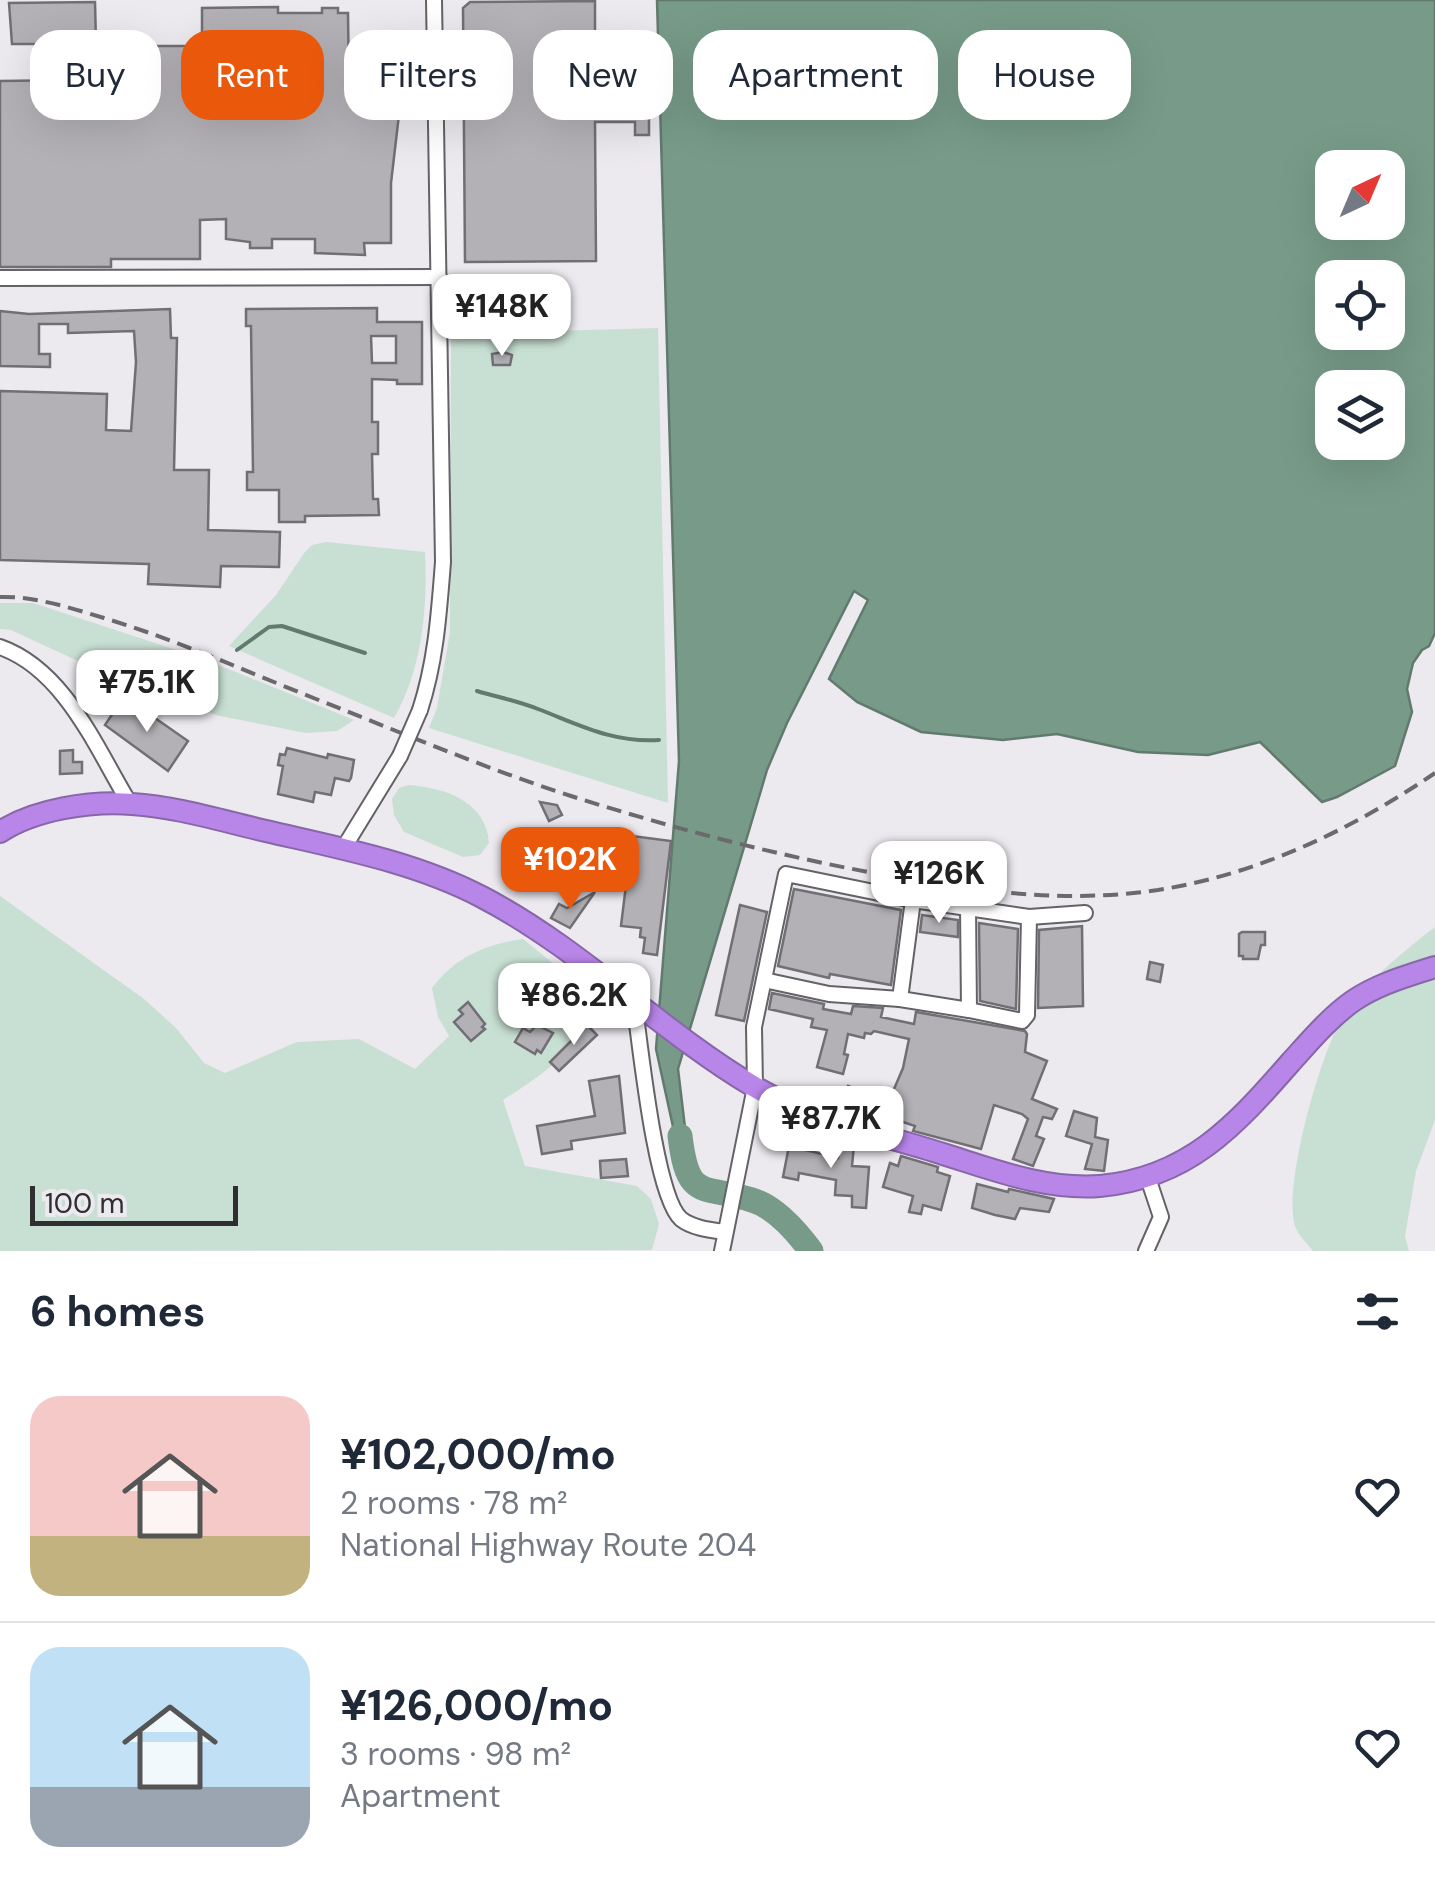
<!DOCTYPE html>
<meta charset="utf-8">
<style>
:root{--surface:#fff;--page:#f6f6f7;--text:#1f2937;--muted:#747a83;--line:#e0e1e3;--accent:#ea580c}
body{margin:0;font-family:"DM Sans",sans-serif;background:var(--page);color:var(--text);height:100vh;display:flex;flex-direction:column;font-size:38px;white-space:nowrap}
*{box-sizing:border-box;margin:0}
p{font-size:32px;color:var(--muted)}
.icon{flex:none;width:55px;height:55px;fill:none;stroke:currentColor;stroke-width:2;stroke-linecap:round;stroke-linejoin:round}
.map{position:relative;height:1251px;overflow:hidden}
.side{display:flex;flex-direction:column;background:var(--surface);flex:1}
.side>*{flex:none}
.guide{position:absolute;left:30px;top:30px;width:1375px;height:90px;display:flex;gap:20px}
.needle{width:65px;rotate:44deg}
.tools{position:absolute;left:1315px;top:150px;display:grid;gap:20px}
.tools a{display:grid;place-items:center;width:90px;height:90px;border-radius:20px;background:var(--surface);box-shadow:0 10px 40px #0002;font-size:50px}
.scale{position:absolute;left:30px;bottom:25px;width:208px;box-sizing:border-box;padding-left:10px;border:5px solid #2f2e30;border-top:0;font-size:28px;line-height:35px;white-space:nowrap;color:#2f2e30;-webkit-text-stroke:8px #ece9ef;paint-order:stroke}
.price{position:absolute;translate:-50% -85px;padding:0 22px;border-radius:20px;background:#fff;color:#222;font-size:32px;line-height:65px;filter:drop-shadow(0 2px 5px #0008)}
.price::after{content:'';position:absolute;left:50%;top:60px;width:30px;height:22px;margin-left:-15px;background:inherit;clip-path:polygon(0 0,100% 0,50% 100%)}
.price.on{background:var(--accent);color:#fff}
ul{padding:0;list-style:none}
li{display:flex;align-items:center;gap:30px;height:250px;padding:0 30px}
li+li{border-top:2px solid var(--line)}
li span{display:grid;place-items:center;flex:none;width:280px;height:200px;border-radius:30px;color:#555}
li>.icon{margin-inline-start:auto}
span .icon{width:120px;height:120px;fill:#fffc;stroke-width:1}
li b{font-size:42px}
h2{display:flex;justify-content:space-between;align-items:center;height:120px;padding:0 30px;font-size:42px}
.tag{padding:0 35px;border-radius:30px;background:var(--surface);box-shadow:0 10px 40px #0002;font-size:35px;line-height:90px}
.tag.on{background:var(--accent);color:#fff}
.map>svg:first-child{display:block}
.green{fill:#c8dfd3}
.water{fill:#789b89;stroke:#627a6e;stroke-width:2.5;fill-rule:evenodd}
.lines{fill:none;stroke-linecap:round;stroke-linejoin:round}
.stream{stroke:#627a6e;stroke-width:4}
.river{stroke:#789b89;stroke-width:25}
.building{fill:#b3b1b6;stroke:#716f73;stroke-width:2.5;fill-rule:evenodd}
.minor-casing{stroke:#646267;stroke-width:18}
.highway-casing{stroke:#8867a8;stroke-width:24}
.minor{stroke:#fff;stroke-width:14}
.highway{stroke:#b885e9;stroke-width:20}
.rail{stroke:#6b696c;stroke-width:4;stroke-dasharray:15 8;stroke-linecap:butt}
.minor-bridge-casing{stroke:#646267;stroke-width:18;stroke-linecap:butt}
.minor-bridge{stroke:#fff;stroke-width:14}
</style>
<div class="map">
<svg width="1435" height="1251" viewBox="0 0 1435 1251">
<rect width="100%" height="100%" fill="#ece9ef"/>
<g class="green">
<path d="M658 328 668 803 429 728 437 708 450 632 451 334Z"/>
<path d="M326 542 425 552C428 607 422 670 394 718L229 646 276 595 305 552 312 545Z"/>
<path d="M0 603H33L204 659 354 720 337 731 306 733 220 716 147 693 11 630 0 629Z"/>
<path d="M409 785C445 788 486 801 489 843L480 855 463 857 404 832 394 815 392 799 399 788Z"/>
<path d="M0 896 144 999 176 1028 204 1063 225 1073 297 1042 359 1039 415 1069 449 1036 438 1017 432 988C456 957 484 945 523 939L581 986C582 996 585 1008 585 1018 583 1050 528 1084 503 1100L525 1166 637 1186 651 1199 659 1224 652 1250 0 1251Z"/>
<path d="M1435 927V1120L1416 1171 1405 1236 1409 1251H1313C1308 1244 1298 1235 1295 1226 1282 1187 1324 1036 1350 1005 1374 976 1405 950 1435 927Z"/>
</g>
<path class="water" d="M657 0H1435V633L1429 646 1422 650 1413 663 1407 689 1412 712 1395 766 1337 797 1322 802 1260 742 1208 755 1138 752 1057 734 1003 740 921 732 857 702 829 679 868 600 854 591 787 723 767 770 678 1069 689 1161 686 1169 677 1145 656 1049 679 761ZM1332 168H1388V222H1332ZM1332 278H1388V332H1332ZM1332 388H1388V442H1332Z"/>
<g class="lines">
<g class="stream">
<path d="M237 650 269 627 282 626 365 653"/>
<path d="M477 691C497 697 518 701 538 709 580 725 613 743 659 740"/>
</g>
<path class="river" d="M680 1136C688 1203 703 1184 752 1200 776 1207 797 1232 811 1251"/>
</g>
<g class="building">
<path d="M595 1V64H649V135H635V122H595L596 261 465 262 463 8 470 2ZM595 82H634V107L595 106Z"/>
<path d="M95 2 96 44H12L9 3Z"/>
<path d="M278 7V13H322V8H338V13H348L349 87 402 89 391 183V243H364L365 255 315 253V239H272V248H250V242L226 239V219L200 220V259H111V267H0V81L72 80V88L125 87 127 46H202V8Z"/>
<path d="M377 308V322H422V384H397V380L372 379V422H378V454H372L373 499H378L379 515 305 516V522H279V490H247V472H253L251 326H246V309ZM371 336H396V363H372Z"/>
<path d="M170 309 171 338H177L174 470H209L208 530 280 532 279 567 221 566 220 587 148 584 149 564 0 560V391L107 394 106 430 131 431 136 362 134 331 68 333V324H39V354H50V367L0 366V311L29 314Z"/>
<path d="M503 352 512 355 510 365H493L492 354Z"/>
<path d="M121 701 136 711 143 713 145 711 188 741 168 771 105 725Z"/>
<path d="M287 748 327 758 328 754 354 760 351 778 349 781 335 778 331 795 315 792 313 802 278 794 283 766 278 765 280 754 285 755Z"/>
<path d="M73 750V762H82V773L60 774V751Z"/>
<path d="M540 802 557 805 562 815 549 821Z"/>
<path d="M632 836 671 841 657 955 643 953 645 938 640 937 641 928 621 926Z"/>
<path d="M794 889 901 910 891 985 830 974 829 978 778 966Z"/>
<path d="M595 892 570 928 551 918 559 904 567 908Z"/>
<path d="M740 905 767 912 744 1021 716 1015Z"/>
<path d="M922 915 958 920V937L920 932Z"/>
<path d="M979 923 1018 929 1016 1009 980 1001Z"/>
<path d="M1082 926 1083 1006 1038 1008 1039 930Z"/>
<path d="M1242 932H1265V945H1261L1258 959H1243V956H1239V934Z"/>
<path d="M1150 962 1163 965 1160 982 1147 979Z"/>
<path d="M772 993 824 1004 823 1009 851 1014 853 1006 883 1008 881 1017 914 1024 916 1012 1025 1031 1027 1034 1025 1052 1047 1061 1032 1099 1057 1109 1052 1119 1043 1117 1036 1136 1044 1139 1033 1166 1013 1159 1028 1119 1022 1114 994 1105 981 1149 913 1131 915 1126 891 1118 898 1097 893 1095 894 1089 903 1068 909 1039 874 1031 871 1034 865 1033 864 1038 848 1034 844 1054 848 1055 843 1074 817 1067 827 1030 811 1027 813 1019 769 1009Z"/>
<path d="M468 1002 485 1024 482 1027 485 1029 471 1041 454 1022 463 1014 459 1010Z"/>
<path d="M537 1025 553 1033 541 1053 537 1050 535 1054 515 1042 523 1028 530 1032Z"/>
<path d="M587 1025 597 1035 559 1071 550 1062Z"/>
<path d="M619 1076 625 1133 571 1141 572 1149 542 1154 537 1126 595 1116 589 1081Z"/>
<path d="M848 1086 866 1093 860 1109 842 1102Z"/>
<path d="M1074 1111 1097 1118 1095 1137 1108 1140 1104 1171 1085 1169 1092 1144 1066 1136Z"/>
<path d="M840 1143 854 1145 852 1166 869 1167 866 1208 852 1207V1196L835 1195 836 1180 799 1173 798 1180 783 1177 789 1146 838 1158Z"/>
<path d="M901 1156 938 1167 937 1172 950 1176 941 1210 923 1205 921 1214 909 1212 913 1196 883 1187 890 1163 898 1166Z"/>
<path d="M626 1159 628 1176 601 1178 600 1161Z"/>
<path d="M977 1184 1008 1192 1009 1189 1054 1199 1049 1212 1020 1208 1015 1219 995 1215 972 1208Z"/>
</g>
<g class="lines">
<g class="minor-casing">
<g id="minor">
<path d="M0 278 439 277"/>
<path d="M0 647C65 670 96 748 130 804"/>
<path d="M420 710C436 661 439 613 443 562L434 0"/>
<path d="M343 849 400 756"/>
<path d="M913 900 900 999 969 1010 968 908"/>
<path d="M1029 917 1085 913"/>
<path d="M764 980 829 994 900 999"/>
<path d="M634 1001C640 1042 655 1196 681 1219 692 1228 711 1230 725 1232"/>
<path d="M722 1251 755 1087 754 1027 786 874 913 900 1029 917 1027 1015 1022 1021 969 1010"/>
<path d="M1146 1251 1161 1217 1148 1178"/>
</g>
</g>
<g class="highway-casing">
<path id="highway" d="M0 832C35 809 90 801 132 804 178 807 222 821 266 831 339 848 415 862 482 897 580 948 659 1030 753 1086 810 1120 881 1134 943 1154 994 1170 1045 1190 1100 1186 1188 1178 1235 1126 1290 1063 1310 1041 1329 1018 1353 1001 1378 984 1407 976 1435 967"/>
</g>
<use href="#minor" class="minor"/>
<use href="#highway" class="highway"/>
<path class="rail" d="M0 597C34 596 71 608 104 618 177 640 245 671 316 699 400 732 484 768 571 796 672 828 775 855 879 874 971 891 1065 904 1158 890 1259 874 1351 830 1435 773"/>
<g class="minor-bridge-casing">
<path id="minor-bridge" d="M400 756 420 710"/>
</g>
<use href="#minor-bridge" class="minor-bridge"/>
</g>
</svg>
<div class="tools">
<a><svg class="needle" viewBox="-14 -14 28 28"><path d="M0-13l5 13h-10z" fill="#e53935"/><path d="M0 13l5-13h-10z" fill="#747a83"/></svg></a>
<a><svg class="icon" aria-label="locate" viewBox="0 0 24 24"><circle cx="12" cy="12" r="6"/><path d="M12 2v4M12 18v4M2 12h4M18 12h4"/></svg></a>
<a><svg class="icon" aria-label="layers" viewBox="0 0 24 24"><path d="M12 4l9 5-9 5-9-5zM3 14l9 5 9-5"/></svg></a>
</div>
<div class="scale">100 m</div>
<b class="price" style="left:502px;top:359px">¥148K</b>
<b class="price" style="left:147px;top:735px">¥75.1K</b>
<b class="price on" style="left:570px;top:912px">¥102K</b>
<b class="price" style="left:939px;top:926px">¥126K</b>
<b class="price" style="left:574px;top:1048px">¥86.2K</b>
<b class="price" style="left:831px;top:1171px">¥87.7K</b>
<div class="guide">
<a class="tag">Buy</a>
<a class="tag on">Rent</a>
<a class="tag">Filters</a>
<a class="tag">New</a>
<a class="tag">Apartment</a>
<a class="tag">House</a>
</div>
</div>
<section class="side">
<h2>6 homes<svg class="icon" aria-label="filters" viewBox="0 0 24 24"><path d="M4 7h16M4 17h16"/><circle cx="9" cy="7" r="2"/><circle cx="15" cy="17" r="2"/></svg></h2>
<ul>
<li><span style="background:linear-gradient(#f6c9c9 70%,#c2b280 0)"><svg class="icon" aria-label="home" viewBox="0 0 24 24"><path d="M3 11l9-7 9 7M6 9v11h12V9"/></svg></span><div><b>¥102,000/mo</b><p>2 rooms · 78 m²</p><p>National Highway Route 204</p></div><svg class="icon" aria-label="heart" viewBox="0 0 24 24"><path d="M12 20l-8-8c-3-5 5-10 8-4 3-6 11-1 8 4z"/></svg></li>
<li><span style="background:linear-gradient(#bfe0f5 70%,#9aa5b1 0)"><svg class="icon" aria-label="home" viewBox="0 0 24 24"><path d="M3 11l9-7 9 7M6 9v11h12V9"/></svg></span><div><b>¥126,000/mo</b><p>3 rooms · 98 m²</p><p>Apartment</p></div><svg class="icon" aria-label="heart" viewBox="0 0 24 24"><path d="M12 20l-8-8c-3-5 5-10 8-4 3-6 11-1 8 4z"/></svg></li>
</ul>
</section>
